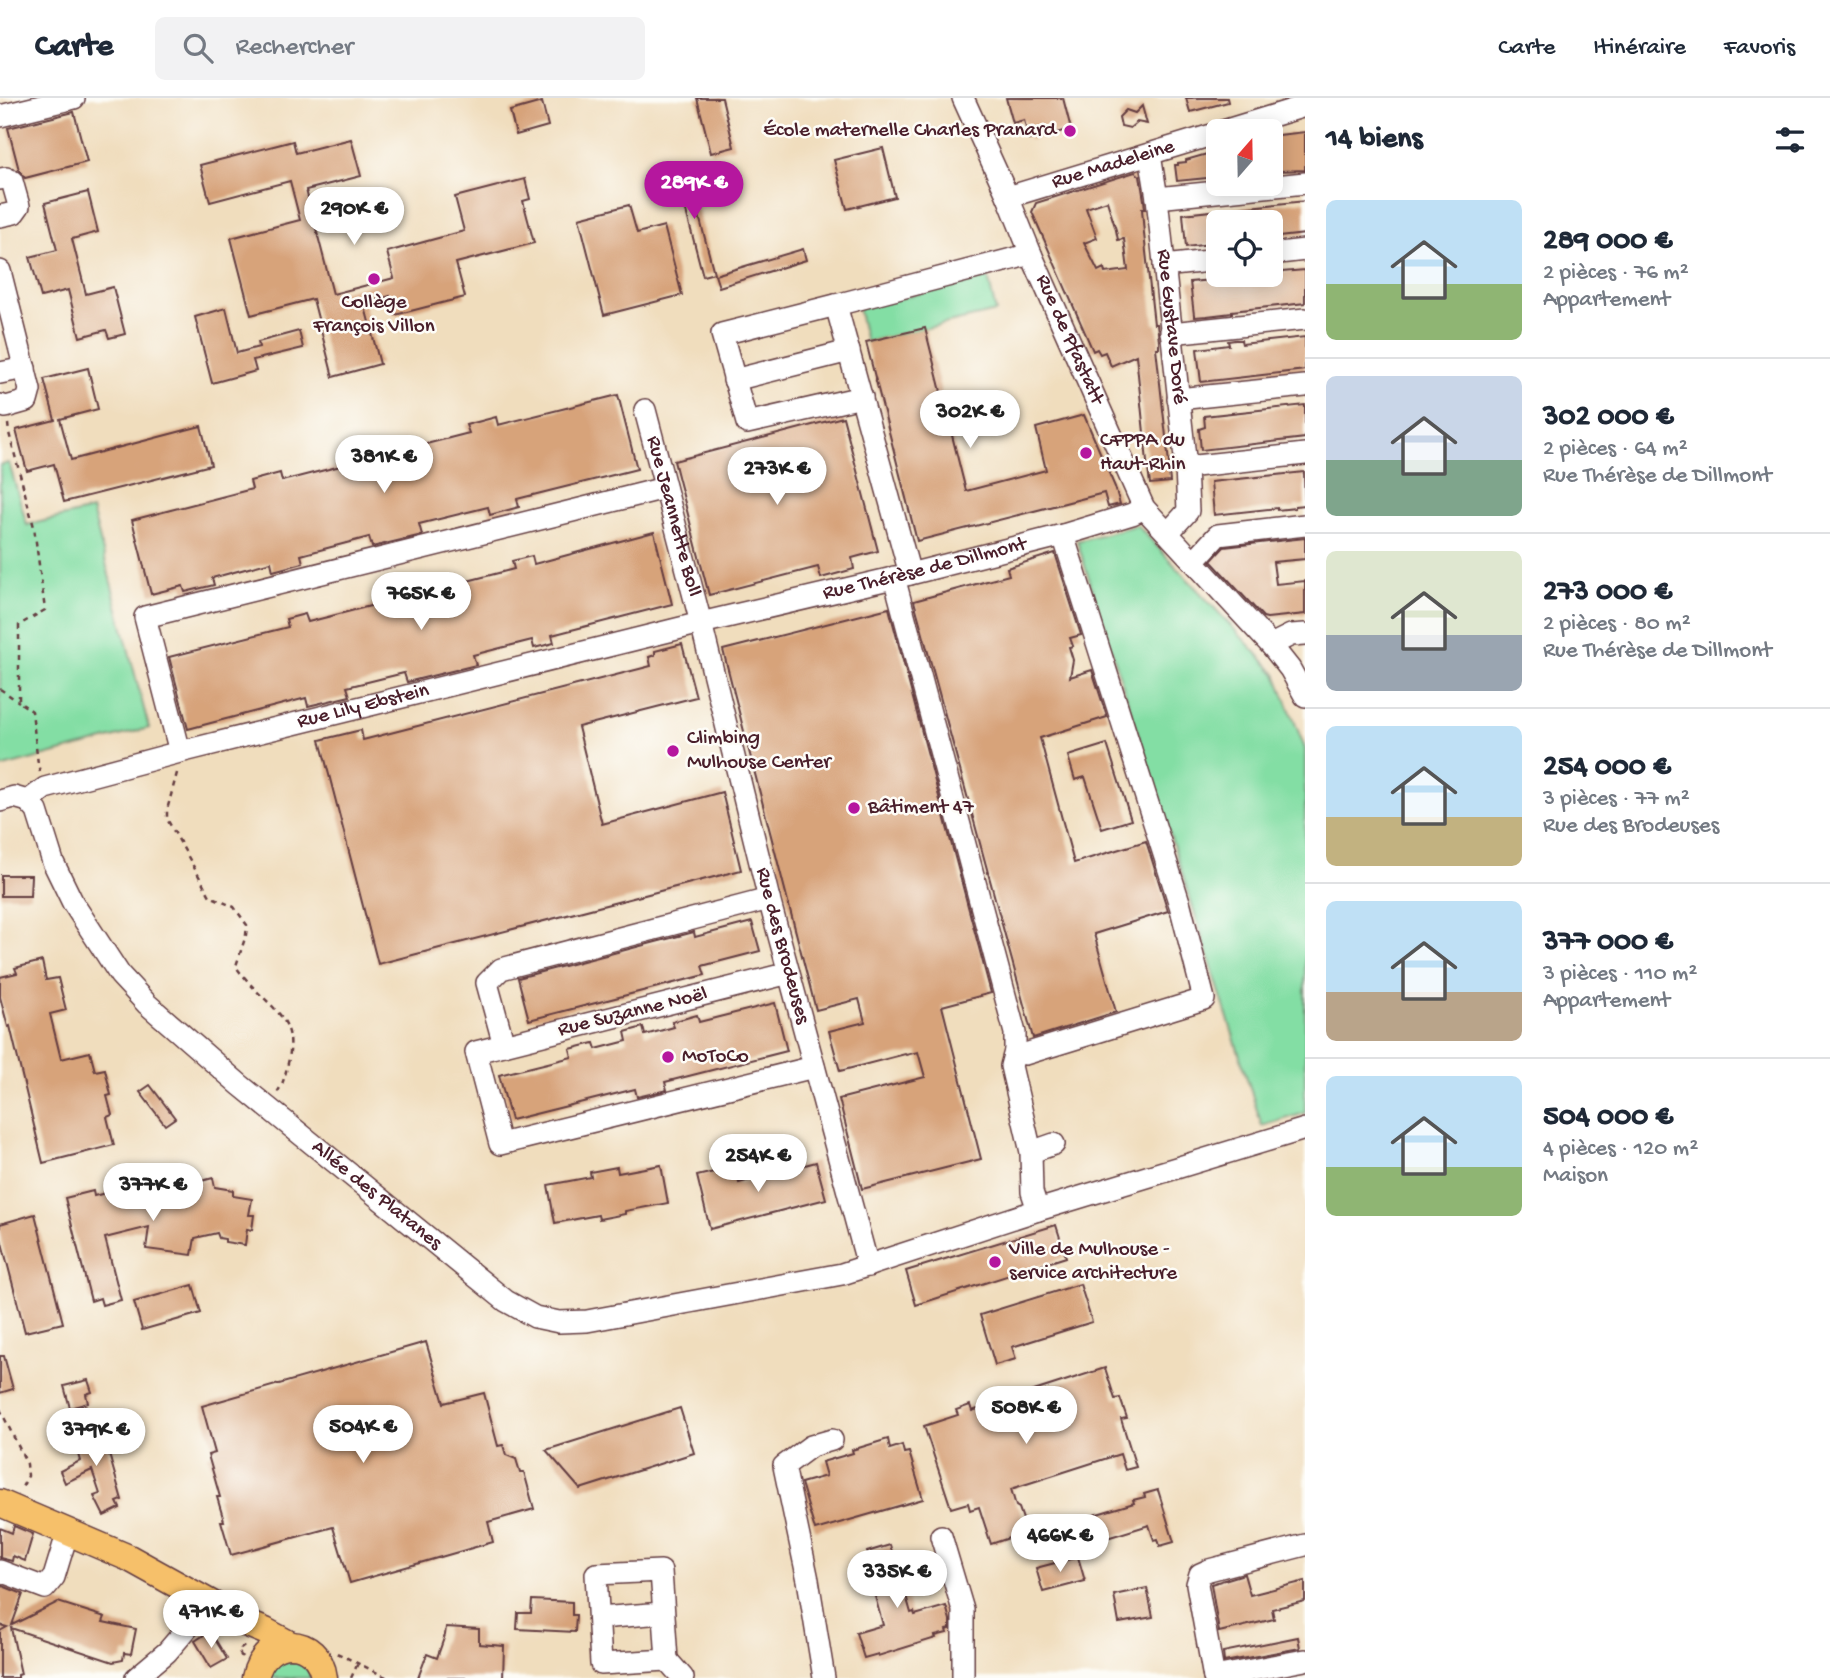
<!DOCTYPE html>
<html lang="fr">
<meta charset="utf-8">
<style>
:root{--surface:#fff;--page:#f2f2f3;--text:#1f2937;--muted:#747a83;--line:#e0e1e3;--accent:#b5179e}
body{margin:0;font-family:"Gochi Hand",sans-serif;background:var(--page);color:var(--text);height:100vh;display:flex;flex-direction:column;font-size:26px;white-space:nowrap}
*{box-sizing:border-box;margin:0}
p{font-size:23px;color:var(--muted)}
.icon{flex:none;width:38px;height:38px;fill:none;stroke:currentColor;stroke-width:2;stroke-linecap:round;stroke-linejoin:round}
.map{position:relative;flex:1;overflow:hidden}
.panel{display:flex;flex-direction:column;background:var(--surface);width:525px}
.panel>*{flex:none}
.needle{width:46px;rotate:20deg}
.buttons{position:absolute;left:1206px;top:21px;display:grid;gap:14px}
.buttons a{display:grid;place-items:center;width:77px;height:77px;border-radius:10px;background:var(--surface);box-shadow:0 4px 18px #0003;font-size:35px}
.price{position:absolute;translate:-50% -60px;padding:0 16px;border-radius:24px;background:#fff;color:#222;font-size:23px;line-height:46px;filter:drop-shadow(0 2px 4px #0008)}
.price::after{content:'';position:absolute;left:50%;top:42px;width:21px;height:16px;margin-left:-10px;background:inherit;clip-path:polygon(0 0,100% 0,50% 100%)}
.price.selected{background:var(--accent);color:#fff}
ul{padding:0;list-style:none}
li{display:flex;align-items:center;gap:21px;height:175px;padding:0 21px}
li+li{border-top:2px solid var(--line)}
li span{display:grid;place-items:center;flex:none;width:196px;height:140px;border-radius:10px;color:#555}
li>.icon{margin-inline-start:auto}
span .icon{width:84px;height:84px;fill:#fffc;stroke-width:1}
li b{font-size:30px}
h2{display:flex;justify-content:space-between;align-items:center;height:84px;padding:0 21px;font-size:30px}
header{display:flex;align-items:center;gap:42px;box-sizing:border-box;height:98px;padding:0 35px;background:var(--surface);border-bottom:2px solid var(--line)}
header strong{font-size:33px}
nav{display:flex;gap:38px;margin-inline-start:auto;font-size:24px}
.search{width:490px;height:63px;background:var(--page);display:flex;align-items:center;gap:18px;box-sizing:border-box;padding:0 24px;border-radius:10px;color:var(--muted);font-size:26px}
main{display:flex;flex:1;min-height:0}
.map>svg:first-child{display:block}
.green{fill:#83dea4;stroke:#667e68;stroke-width:2}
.building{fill:#d7a37a;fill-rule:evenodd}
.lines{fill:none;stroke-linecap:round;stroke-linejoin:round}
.minor-casing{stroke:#633c41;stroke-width:24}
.major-casing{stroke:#633c41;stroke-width:29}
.path{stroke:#633c41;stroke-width:2.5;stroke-dasharray:5 5;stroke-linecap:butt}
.minor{stroke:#fff;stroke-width:21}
.major{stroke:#f6c06b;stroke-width:26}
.poi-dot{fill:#b5179e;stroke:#fdfcf7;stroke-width:2.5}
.labels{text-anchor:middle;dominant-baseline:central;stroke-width:5;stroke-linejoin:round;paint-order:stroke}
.poi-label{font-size:21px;fill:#4a1f2b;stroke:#fdfcf7;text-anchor:start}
.street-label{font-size:21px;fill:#4a1f2b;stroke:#fdfcf7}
</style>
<header>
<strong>Carte</strong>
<div class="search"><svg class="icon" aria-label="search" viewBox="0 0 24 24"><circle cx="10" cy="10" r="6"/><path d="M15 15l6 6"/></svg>Rechercher</div>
<nav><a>Carte</a><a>Itinéraire</a><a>Favoris</a></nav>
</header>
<main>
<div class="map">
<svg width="1305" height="1580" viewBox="0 0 1305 1580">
<rect width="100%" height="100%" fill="#fdfcf7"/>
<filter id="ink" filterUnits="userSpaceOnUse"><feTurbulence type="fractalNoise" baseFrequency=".0143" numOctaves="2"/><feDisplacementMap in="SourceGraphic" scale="14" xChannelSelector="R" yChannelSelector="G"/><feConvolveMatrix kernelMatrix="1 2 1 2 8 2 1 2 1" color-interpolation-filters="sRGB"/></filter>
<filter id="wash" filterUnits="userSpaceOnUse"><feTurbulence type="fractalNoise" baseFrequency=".00686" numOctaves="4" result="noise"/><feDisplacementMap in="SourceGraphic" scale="28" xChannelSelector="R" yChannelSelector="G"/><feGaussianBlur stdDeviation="1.57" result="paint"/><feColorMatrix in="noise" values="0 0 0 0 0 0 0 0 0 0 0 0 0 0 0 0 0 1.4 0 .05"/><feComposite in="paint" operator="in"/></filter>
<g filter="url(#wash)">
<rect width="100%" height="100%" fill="#f0ddbd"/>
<g class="green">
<path d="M988 179 996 214 866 244 858 210Z"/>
<path d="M9 365 27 427 92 412 149 630 0 670V367Z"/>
<path d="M1137 427 1276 576 1305 651V1015L1262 1028 1077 443Z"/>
<path d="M279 1557 304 1562 311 1580H264Z"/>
</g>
<g id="blocks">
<g class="building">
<path d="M697 0H722L734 49 711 55Z"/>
<path d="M1006 0H1063L1071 31 1029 42 1024 22 1013 25Z"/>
<path d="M1186 0H1227L1228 4 1190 14Z"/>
<path d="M542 4 548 28 516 37 510 13Z"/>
<path d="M1142 8 1147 26 1137 24 1130 30 1121 28 1119 19 1126 12 1135 15Z"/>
<path d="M74 14 87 64 25 80 19 72 8 30Z"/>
<path d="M1305 34V72L1277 73 1276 64 1270 65V38Z"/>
<path d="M351 41 361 78 306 92 333 196 394 180 387 154 464 133 455 99 525 81 530 101 523 103 534 145 456 165 465 199 395 217 390 198 364 205 380 266 333 279 313 201 251 217 231 140 300 122 290 83 210 104 200 67 293 43 296 55Z"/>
<path d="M883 50 895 99 847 111 834 62Z"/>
<path d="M1214 54 1217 79 1177 83 1175 67H1178V65L1186 64V62Z"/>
<path d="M686 68 714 175 703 178 675 71Z"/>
<path d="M1135 74 1140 78 1144 102 1145 111H1142L1144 136 1154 226H1157L1159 243V250H1156L1170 374H1169L1170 384 1150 386 1147 364 1136 257 1111 268 1105 254 1100 256 1097 251 1093 253 1032 114 1036 105ZM1107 103 1116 132 1118 142 1124 141 1128 172 1105 175 1104 170 1098 173 1084 145 1097 140 1086 110Z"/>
<path d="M88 94 98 134 72 141 86 196 113 189 125 236 109 240 106 232 80 239 68 192 41 199 30 159 57 152 45 105Z"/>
<path d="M1305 103V136L1270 140V123L1218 124V145L1186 149 1183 116Z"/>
<path d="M629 107 637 135 664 128 682 197 604 217 579 120Z"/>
<path d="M803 151 806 162 719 189 715 177Z"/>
<path d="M1305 172V205L1232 213V215L1207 218 1195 219V217H1194L1190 184 1270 177V175Z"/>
<path d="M226 210 237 255 259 249 258 244 299 233 303 250 253 262 256 273 212 285 195 219Z"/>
<path d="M925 230 966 393 1046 372 1036 330 1084 317 1115 389 1120 406 1108 409 1104 395 917 443 866 244Z"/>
<path d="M1305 239V272L1201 284 1197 251 1229 247 1228 243 1235 242H1241L1242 246Z"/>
<path d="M88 270 98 311 60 321 71 362 201 328 211 367 64 404 54 366 27 373 16 332 55 322 44 281Z"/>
<path d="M618 297 637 371 517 401 519 409 490 417 488 409 419 426 422 437 372 449 369 439 301 457 303 465 273 473 271 464 212 480 214 487 185 494 183 488 151 496 132 422 252 391 250 383 280 375 282 383 469 335 466 327 496 319 498 327Z"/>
<path d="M1305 307V340L1201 352 1199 331 1205 329 1204 318Z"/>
<path d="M843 319 878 453 852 460 854 471 821 480 818 469 709 497 674 363Z"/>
<path d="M1304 374 1305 407 1295 408V410L1277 412V410L1214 417 1211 384Z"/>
<path d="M654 434 672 506 552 537 554 545 534 550 532 542 473 557 476 567 407 584 404 575 347 589 350 598 308 608 306 600 188 631 169 559 288 529 286 521 305 516 308 524 514 471 512 463 532 458 534 466Z"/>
<path d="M1305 440V461L1273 464 1276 486 1305 483V516L1267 520 1263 519 1211 463 1224 449Z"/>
<path d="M1055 455 1081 537 1070 540 1073 548 1069 549 1073 562 1070 579 1092 572 1107 619 1040 640 1074 765 1146 743 1168 813 1094 836 1116 914 1033 940 914 503 1009 477 1007 470Z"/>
<path d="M889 510 991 895 942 908 981 1061 862 1091 839 1001 925 979 918 954 906 957 905 956 840 973 829 933 865 924 859 901 816 912 723 552Z"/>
<path d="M682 546 696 599 578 629 602 726 722 694 741 772 378 866 320 642 361 632 363 642 651 568 649 559 655 557V553Z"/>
<path d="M1107 646 1131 722 1102 731 1085 679 1075 682 1068 658Z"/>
<path d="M1 777H31L30 798H1Z"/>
<path d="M752 824 760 853 702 868 705 877 529 922 518 880 694 834 695 839Z"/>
<path d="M42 863 46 882 58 880 66 912 50 916 61 961 90 954 95 973 105 971 111 997 107 998 112 1017 107 1019 114 1047 43 1065 10 928 8 929 0 899V879L17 875 15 870Z"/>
<path d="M775 905 787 953 665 984 667 992 637 999 635 991 511 1022 499 977 572 959 570 951 594 945 596 951 627 943 625 934 643 929 645 937 674 929 672 924 697 917 699 924Z"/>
<path d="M150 987 175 1020 165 1027 140 994Z"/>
<path d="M816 1064 826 1101 710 1131 697 1078 735 1069 739 1085Z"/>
<path d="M661 1067 668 1105 625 1113V1116L599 1121 598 1117 555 1125 548 1087 591 1079 590 1074 617 1069 618 1075Z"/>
<path d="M172 1078 175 1090 213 1080 215 1089 233 1092V1098L252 1101 249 1117H254L252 1132 247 1131 245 1147 225 1144V1141L219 1140 217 1135 195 1140 192 1157 146 1151 149 1129 105 1140 121 1202 102 1207 100 1200 91 1203 65 1100 93 1093 94 1098Z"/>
<path d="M35 1116 63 1225 25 1234 0 1137V1126Z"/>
<path d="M1056 1127 1066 1159 916 1207 906 1173Z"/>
<path d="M1080 1186 1092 1224 1012 1249 1016 1261 995 1267 980 1217Z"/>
<path d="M193 1187 201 1215 142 1232 134 1204Z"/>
<path d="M426 1244 444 1305 484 1295 498 1348 503 1347 506 1357 516 1361 520 1374H524L534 1411 488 1424 493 1444 350 1485 333 1429 231 1457 221 1423H224L217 1399H220L208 1357 215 1355 202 1308Z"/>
<path d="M0 1258H4L13 1291 0 1295Z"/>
<path d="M1105 1270 1115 1301 1120 1300 1127 1320 1121 1321 1136 1369 1125 1372 1120 1356 1011 1391 1016 1408 1019 1410 1030 1441 1018 1445 1015 1438 991 1446 979 1409 970 1412 968 1405 951 1410 924 1328 958 1317 956 1312 970 1307 972 1313Z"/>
<path d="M88 1282 92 1294 86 1296 88 1305 70 1310 64 1288Z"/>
<path d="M680 1310 694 1355 580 1391 546 1352Z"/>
<path d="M101 1328 122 1402 117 1404 120 1410 104 1418 94 1398 100 1396 92 1372 65 1385 60 1373 80 1363 72 1336Z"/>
<path d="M888 1341 890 1351 902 1347 904 1355 909 1354 923 1401 815 1432 801 1385 826 1378 822 1364 853 1355 852 1352Z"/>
<path d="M1158 1392 1174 1444 1160 1448 1158 1441 1154 1442 1149 1427 1094 1444 1087 1419 1134 1405 1133 1402 1145 1399 1144 1396Z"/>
<path d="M14 1428 33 1436 25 1463 13 1458 12 1463 0 1460V1430L12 1435Z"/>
<path d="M890 1447 895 1464 898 1463 900 1468 904 1467 907 1478 910 1477 914 1491 905 1494 911 1515 914 1514 915 1517 946 1508 950 1522V1531L946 1532 947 1535 935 1538 936 1540 878 1558V1556L864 1560 856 1535 883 1527 869 1477 872 1476 867 1461 869 1460 867 1454Z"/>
<path d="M1078 1459 1085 1483 1043 1494 1036 1470Z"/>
<path d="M1244 1476 1250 1497 1305 1483V1503L1272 1511 1274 1521 1219 1534 1211 1486Z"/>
<path d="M0 1487 23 1496 12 1527 58 1504 105 1519 103 1524 136 1531 131 1556 124 1555 123 1562 113 1564 11 1530 21 1576 18 1577V1580H0V1533L7 1529 0 1527Z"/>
<path d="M1147 1490 1153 1519 1119 1525 1114 1497Z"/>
<path d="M532 1502 572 1504V1517H576L575 1534 517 1531 518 1515H531Z"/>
<path d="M446 1529 479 1531V1546L504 1548 503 1580H418L427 1556 437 1560 445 1537Z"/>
<path d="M210 1533 227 1561 211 1570 195 1543Z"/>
<path d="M1298 1539 1300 1550 1224 1564 1223 1554Z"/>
</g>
</g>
</g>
<g filter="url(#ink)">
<use href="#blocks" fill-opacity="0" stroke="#633c41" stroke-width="2"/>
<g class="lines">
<g class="minor-casing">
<g id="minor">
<path id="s1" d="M963 0 1008 99 1031 156 1144 410 1271 547 1290 571 1305 598"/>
<path d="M0 18 74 0"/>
<path d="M1223 33 1305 8"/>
<path id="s2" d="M1150 57 1157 100 1186 369 1188 413 1168 435"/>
<path d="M0 81 6 80 12 83 19 108 14 115 0 118"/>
<path id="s3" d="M1008 99 1218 35"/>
<path d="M1157 100 1305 85"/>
<path d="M1270 156 1305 152"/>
<path d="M1164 168 1218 162"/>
<path d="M0 173 30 292 27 303 6 309 0 307"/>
<path d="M836 207 722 236 747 325 862 299"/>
<path d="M1171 235 1305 221"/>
<path d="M0 275 25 270"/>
<path d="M734 282 849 253"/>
<path d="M1178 301 1305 288"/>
<path id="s4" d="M645 312 701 525 769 801 868 1168"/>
<path d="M1186 369 1305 356"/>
<path d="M1194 463 1218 437 1305 427"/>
<path d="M910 476 836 207 1031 156"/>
<path d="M894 479 1015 935V953L1011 968 1031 1054 1032 1094 1038 1112"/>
<path d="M1271 547 1291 537 1305 536"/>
<path d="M180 654 145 519 665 390"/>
<path d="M0 703 14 699 28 703"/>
<path id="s5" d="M28 703 37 713 53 764 73 805 120 877 147 906 240 987 506 1203 535 1219 559 1224 587 1223 842 1176 1038 1112 1305 1031"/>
<path id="s6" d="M28 703 45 690 180 654 701 525 910 476 1063 437 1132 416 1144 410"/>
<path d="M789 875 476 954 500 1046 814 969"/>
<path d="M504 947 487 885 501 871 769 801"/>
<path d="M1015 953 1025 956 1204 901 1180 807 1063 437"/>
<path d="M1031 1054 1054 1046"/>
<path d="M941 1438 963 1512V1580"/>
<path d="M0 1473 45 1490 54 1479 68 1433"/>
<path d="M661 1473 667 1562 601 1566 596 1476Z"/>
<path d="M599 1520 663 1515"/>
<path d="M667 1562 683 1580"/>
<path d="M1214 1579 1305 1562"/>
<path d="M136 1580 167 1554 210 1504"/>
<path d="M824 1580 808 1482 784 1368 811 1348 832 1342"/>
<path d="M1214 1580 1197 1486 1200 1476 1209 1472 1305 1447"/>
</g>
</g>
<g class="major-casing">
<g id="major">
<path d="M0 1405 129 1460 248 1526 265 1533 291 1547"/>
<path d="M255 1580C264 1535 319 1537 324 1580"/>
</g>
</g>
<g class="path">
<path d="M8 326 9 335 34 429 45 512 19 527V604L32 613 38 666 40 674"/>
<path d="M0 591 19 604"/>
<path d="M177 675 167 712V721L210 798 234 809 247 827 246 837 236 868C239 874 242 876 246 881 270 911 299 919 288 965 285 977 284 985 276 996"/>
<path d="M0 1311 27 1366 28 1378 21 1391"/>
<path d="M337 1555 388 1580"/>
<path d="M242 1559 238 1553 247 1546"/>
<path d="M351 1580 358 1565"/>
</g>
<use href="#minor" class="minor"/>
<use href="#major" class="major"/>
</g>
</g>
<g class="poi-dot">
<circle cx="1070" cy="33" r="7"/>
<circle cx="374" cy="181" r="7"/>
<circle cx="1086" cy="355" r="7"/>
<circle cx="673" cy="653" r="7"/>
<circle cx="854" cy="710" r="7"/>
<circle cx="668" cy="959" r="7"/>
<circle cx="995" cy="1164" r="7"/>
</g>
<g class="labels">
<g class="poi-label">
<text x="1056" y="33" text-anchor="end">École maternelle Charles Pranard</text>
<text x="374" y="205" text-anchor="middle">Collège<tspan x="374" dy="24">François Villon</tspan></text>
<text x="1100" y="343">CFPPA du<tspan x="1100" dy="24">Haut-Rhin</tspan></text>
<text x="687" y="641">Climbing<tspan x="687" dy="24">Mulhouse Center</tspan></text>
<text x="868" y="710">Bâtiment 47</text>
<text x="682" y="959">MoToCo</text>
<text x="1009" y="1152">Ville de Mulhouse -<tspan x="1009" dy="24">service architecture</tspan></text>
</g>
<g class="street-label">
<text stroke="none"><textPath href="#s3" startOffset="110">Rue Madeleine</textPath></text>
<text stroke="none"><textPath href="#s2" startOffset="173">Rue Gustave Doré</textPath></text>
<text stroke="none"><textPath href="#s1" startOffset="264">Rue de Pfastatt</textPath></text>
<text stroke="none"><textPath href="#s4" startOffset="110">Rue Jeannette Boll</textPath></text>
<text stroke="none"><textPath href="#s6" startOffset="928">Rue Thérèse de Dillmont</textPath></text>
<text stroke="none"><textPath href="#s6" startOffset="350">Rue Lily Ebstein</textPath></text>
<text stroke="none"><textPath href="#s4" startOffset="553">Rue des Brodeuses</textPath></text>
<text transform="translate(633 915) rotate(-14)">Rue Suzanne Noël</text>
<text stroke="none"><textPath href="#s5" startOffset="537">Allée des Platanes</textPath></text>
</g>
</g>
</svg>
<div class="buttons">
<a><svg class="needle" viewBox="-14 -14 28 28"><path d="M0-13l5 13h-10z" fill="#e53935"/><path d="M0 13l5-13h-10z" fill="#747a83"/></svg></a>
<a><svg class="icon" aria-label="locate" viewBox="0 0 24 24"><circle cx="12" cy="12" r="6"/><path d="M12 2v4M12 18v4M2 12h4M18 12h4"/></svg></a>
</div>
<b class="price selected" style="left:694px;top:123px">289K €</b>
<b class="price" style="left:354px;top:149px">290K €</b>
<b class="price" style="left:970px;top:352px">302K €</b>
<b class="price" style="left:384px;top:397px">381K €</b>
<b class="price" style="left:777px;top:409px">273K €</b>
<b class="price" style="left:421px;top:534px">765K €</b>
<b class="price" style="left:758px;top:1096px">254K €</b>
<b class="price" style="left:153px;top:1125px">377K €</b>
<b class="price" style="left:1026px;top:1348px">508K €</b>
<b class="price" style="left:363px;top:1367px">504K €</b>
<b class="price" style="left:96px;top:1370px">379K €</b>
<b class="price" style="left:1060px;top:1476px">466K €</b>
<b class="price" style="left:897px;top:1512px">335K €</b>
<b class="price" style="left:211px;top:1552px">471K €</b>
</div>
<section class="panel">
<h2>14 biens<svg class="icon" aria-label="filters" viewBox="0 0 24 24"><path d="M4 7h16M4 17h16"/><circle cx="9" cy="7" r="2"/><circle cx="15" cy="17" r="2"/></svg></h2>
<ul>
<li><span style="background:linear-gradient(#bfe0f5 60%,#8fb573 0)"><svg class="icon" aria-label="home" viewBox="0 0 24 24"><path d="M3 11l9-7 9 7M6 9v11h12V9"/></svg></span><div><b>289 000 €</b><p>2 pièces · 76 m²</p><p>Appartement</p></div></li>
<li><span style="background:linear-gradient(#c9d6e8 60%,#7fa58c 0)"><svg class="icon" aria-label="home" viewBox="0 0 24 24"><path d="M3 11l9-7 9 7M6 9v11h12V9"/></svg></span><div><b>302 000 €</b><p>2 pièces · 64 m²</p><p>Rue Thérèse de Dillmont</p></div></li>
<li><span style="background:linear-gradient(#dfe7d0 60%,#9aa5b1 0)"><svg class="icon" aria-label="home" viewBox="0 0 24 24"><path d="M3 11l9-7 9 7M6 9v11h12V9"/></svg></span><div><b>273 000 €</b><p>2 pièces · 80 m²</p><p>Rue Thérèse de Dillmont</p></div></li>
<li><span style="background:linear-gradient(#bfe0f5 65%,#c2b280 0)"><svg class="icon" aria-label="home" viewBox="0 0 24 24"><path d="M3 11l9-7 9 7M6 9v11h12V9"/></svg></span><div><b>254 000 €</b><p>3 pièces · 77 m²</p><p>Rue des Brodeuses</p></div></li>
<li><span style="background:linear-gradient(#bfe0f5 65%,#b9a48a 0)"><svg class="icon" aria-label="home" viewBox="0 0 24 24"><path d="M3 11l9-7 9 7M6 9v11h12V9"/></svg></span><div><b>377 000 €</b><p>3 pièces · 110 m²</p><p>Appartement</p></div></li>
<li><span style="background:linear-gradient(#bfe0f5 65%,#8fb573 0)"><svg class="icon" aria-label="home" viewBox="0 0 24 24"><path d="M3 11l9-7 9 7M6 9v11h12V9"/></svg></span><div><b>504 000 €</b><p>4 pièces · 120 m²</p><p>Maison</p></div></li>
</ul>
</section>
</main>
